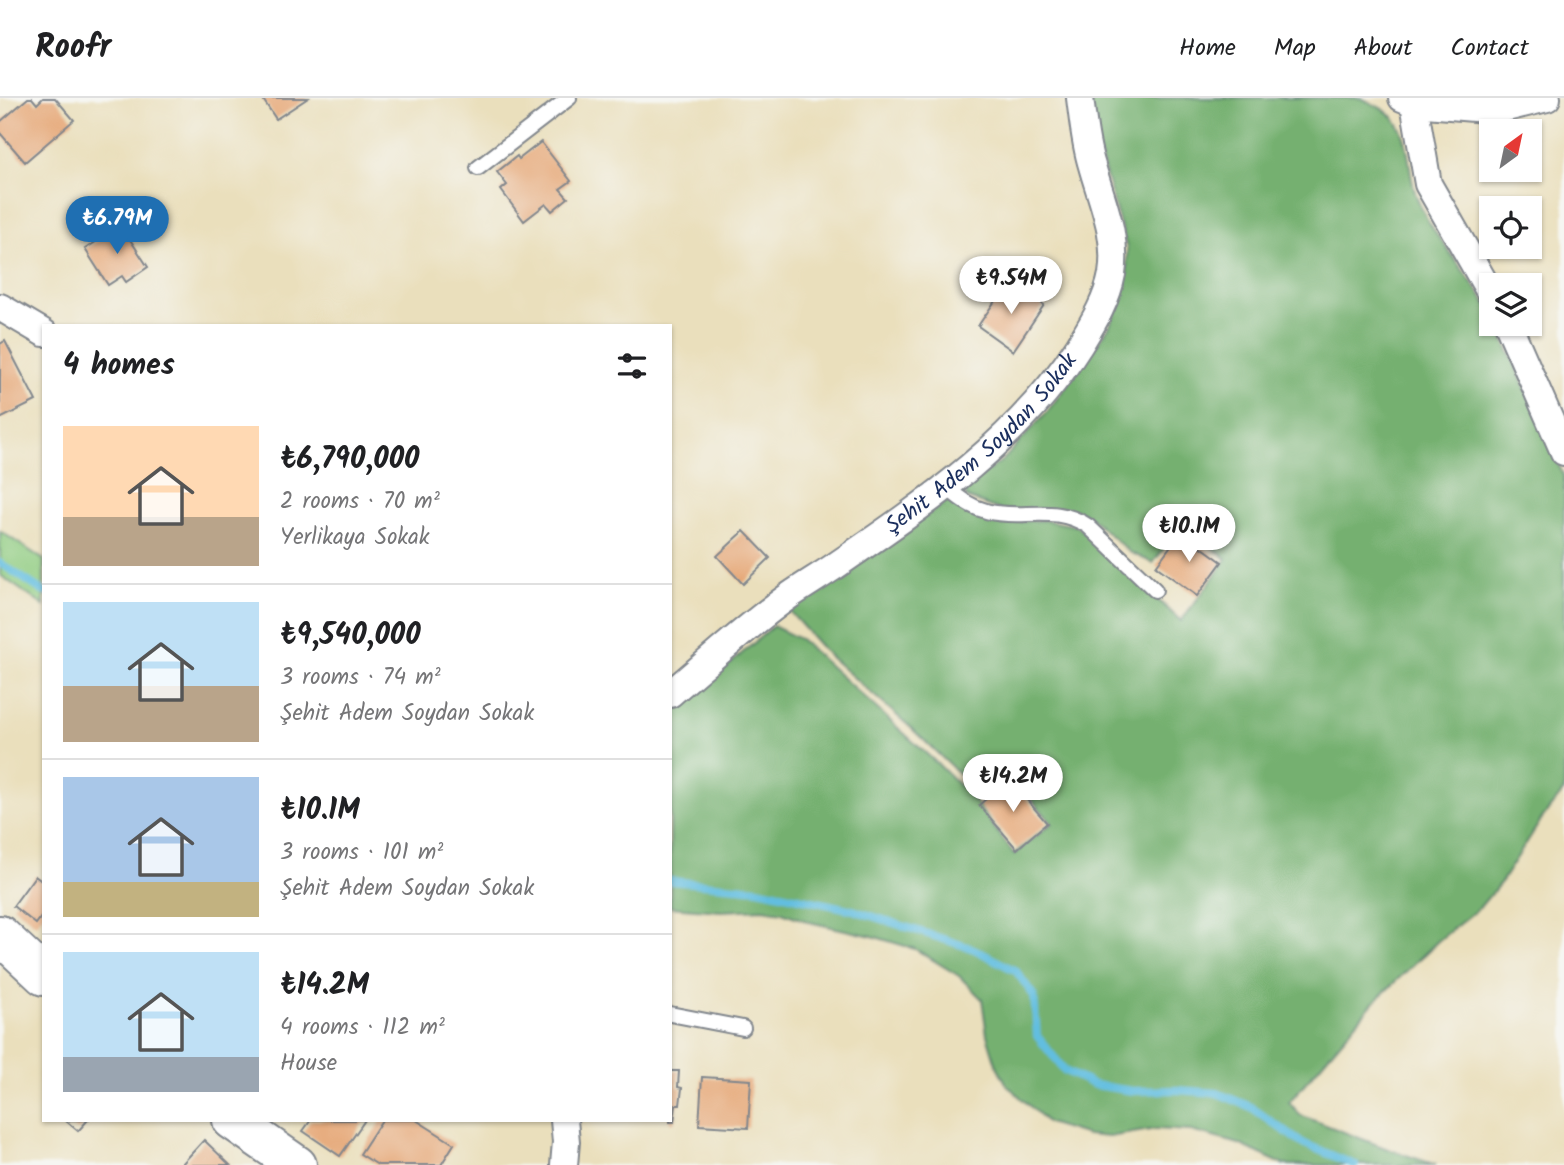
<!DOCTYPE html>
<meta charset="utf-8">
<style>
:root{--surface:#fff;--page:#f2f2f2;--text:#202124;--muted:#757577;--line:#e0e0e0;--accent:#1f6fb2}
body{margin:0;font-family:Kalam,sans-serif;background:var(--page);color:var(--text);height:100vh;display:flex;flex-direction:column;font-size:26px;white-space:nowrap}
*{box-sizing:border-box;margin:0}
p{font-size:23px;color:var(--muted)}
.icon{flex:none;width:38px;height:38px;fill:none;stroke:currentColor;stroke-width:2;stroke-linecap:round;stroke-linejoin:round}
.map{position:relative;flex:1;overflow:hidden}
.details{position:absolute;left:42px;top:226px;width:630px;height:798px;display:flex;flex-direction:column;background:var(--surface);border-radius:0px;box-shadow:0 2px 5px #0004}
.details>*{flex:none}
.needle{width:46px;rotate:33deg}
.tools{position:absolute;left:1479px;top:21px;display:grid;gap:14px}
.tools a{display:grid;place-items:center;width:63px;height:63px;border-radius:0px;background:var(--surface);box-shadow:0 2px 5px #0004;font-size:35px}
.price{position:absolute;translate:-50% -60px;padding:0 16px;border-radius:24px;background:#fff;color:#222;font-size:23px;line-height:46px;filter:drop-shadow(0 2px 4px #0008)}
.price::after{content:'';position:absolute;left:50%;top:42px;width:21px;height:16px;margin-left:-10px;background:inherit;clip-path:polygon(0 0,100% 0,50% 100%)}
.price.on{background:var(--accent);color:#fff}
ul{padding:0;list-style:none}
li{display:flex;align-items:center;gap:21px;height:175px;padding:0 21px}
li+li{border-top:2px solid var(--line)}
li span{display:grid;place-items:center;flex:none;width:196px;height:140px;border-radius:0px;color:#555}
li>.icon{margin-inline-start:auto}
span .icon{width:84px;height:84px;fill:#fffc;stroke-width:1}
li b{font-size:30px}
h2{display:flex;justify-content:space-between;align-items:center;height:84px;padding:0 21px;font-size:30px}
header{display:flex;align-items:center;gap:42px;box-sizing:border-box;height:98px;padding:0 35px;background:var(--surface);border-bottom:2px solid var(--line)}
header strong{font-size:33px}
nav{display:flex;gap:38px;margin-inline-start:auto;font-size:24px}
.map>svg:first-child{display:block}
.green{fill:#90cc81;stroke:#567e70;stroke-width:2}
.forest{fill:#74b06f;stroke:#487066;stroke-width:2}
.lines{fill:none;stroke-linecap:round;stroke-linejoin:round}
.stream{stroke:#62bee0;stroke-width:8}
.building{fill:#e6a878}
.lane-casing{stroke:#82878d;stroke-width:18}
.street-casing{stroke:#82878d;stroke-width:30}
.secondary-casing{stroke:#82878d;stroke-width:42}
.lane{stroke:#fff;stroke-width:14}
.street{stroke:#fff;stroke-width:26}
.secondary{stroke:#fff;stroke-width:38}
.labels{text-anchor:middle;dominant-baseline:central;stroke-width:5;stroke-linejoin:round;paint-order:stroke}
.street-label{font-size:23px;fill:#1b2f5e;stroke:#f6f6f2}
</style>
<header>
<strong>Roofr</strong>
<nav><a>Home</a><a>Map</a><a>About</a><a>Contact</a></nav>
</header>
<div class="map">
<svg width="1564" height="1067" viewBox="0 0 1564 1067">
<rect width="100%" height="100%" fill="#f6f6f2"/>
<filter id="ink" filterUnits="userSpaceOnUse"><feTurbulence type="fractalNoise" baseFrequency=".0143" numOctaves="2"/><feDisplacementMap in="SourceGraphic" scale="14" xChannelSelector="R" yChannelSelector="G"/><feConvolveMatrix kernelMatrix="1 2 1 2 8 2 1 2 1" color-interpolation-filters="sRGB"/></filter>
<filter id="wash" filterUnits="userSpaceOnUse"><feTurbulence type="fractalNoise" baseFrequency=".00686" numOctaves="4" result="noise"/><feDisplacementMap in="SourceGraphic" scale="28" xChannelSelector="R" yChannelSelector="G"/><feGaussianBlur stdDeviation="1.57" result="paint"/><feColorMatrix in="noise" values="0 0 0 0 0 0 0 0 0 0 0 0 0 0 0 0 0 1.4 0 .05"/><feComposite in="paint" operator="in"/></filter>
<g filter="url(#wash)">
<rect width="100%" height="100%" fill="#eadfbc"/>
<path class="green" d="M0 433 44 462V508L0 477Z"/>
<path class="forest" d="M1091 0H1361C1372 6 1389 12 1396 23 1412 45 1407 75 1417 100 1430 135 1470 178 1491 212V226H1497L1564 379V693L1543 719 1502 783 1480 809 1438 843 1373 905 1289 1004 1300 1017 1388 1051 1436 1067H1284L1239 1046 1191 1033 1156 1031 1109 1039 1087 1037 1071 1032 1048 1025 1007 987 996 966 987 937 982 901 959 878 915 851 872 838 809 824 782 814 763 811 721 813 670 809V619L773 528 800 541 940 668 972 700 1014 756 1052 725 1008 674 978 694 909 628 828 557 789 513 949 402 962 412 993 421 1017 424 1043 422 1077 428 1181 523 1227 461 1182 427 1153 465 1129 454 1089 418 1077 412H1000L967 400 965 393 969 387 1004 361 1047 314 1109 229 1122 199 1127 175V151L1097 47Z"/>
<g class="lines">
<g class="stream">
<path d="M0 465 44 494"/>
<path d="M670 783 758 791 853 812 974 851 1016 873 1034 898 1037 938 1065 973 1094 987 1133 993 1177 992 1217 995 1251 1009 1300 1044 1355 1067"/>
</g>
</g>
<g id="blocks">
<g class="building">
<path d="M28 0H32L37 6 43 0H55L74 22 25 64 0 35V24Z"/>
<path d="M262 0H308L276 21Z"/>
<path d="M541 44 571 83 560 91 568 100 552 113 546 106 524 123 501 92 507 87 497 74 517 58 519 61Z"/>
<path d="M125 125 133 137 129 140 148 169 126 184 122 178 108 187 85 151Z"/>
<path d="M1008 184 1044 207 1013 253 978 228Z"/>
<path d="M5 243 36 303 0 321V246Z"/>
<path d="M744 433 770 460 743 486 717 458Z"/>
<path d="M1181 434 1222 464 1197 498 1156 468Z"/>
<path d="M1009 681 1047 725 1017 751 979 707Z"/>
<path d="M35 778 44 785V815L36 826 13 808Z"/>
<path d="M670 973H679L678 989 682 990 680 1007H676L674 1024H670Z"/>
<path d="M702 979 751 982 748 1030 699 1027Z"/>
<path d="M65 1022H88L78 1033Z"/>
<path d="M311 1022H365L340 1058 303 1033Z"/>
<path d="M382 1022H416L454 1046 441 1067H378L360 1056Z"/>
<path d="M204 1042 230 1067H181Z"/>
</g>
</g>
</g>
<g filter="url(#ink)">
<use href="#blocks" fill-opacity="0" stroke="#82878d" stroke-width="2"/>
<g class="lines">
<g class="lane-casing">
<g id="lane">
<path d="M478 70 569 0"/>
<path d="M946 388C997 441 1041 397 1088 428L1155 492"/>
<path d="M670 916 743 930"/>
</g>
</g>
<g class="street-casing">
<g id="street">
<path d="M1402 0 1414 5 1428 86 1491 196"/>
<path d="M1414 5 1498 12 1547 0"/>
<path d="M0 209 44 235"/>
<path d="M1508 226 1564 354"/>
<path id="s1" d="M670 596C709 563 747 528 789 498 805 487 822 477 838 466 927 405 1020 341 1079 248 1093 225 1107 203 1112 176 1118 138 1102 104 1092 68 1085 46 1083 23 1080 0"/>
<path d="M564 1022 566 1044 564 1067"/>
</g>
</g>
<g class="secondary-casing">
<g id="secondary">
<path d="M0 837 44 878"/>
<path d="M232 1022 297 1067"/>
</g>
</g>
<use href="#lane" class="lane"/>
<use href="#street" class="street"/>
<use href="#secondary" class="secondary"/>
</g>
</g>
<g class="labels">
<g class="street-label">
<text stroke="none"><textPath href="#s1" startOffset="401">Şehit Adem Soydan Sokak</textPath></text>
</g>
</g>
</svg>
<div class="tools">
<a><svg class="needle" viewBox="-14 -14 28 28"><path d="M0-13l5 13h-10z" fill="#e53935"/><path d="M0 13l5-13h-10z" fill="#757577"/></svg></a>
<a><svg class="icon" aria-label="locate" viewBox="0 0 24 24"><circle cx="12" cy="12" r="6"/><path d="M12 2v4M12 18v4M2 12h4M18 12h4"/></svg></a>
<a><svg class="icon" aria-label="layers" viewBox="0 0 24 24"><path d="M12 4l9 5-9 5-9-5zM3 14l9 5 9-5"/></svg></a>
</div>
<b class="price on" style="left:117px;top:158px">₺6.79M</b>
<b class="price" style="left:1011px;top:218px">₺9.54M</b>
<b class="price" style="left:1189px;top:466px">₺10.1M</b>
<b class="price" style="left:1013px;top:716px">₺14.2M</b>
<section class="details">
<h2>4 homes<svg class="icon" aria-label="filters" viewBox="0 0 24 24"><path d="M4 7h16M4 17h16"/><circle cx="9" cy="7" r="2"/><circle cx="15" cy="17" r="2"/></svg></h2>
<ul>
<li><span style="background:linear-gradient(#ffd9b3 65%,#b9a48a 0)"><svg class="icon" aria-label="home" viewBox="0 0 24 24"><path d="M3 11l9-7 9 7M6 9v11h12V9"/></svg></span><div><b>₺6,790,000</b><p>2 rooms · 70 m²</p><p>Yerlikaya Sokak</p></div></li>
<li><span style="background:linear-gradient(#bfe0f5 60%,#b9a48a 0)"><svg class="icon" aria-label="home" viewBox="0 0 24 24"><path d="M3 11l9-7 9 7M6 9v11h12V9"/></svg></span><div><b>₺9,540,000</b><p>3 rooms · 74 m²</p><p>Şehit Adem Soydan Sokak</p></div></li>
<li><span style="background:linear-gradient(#a9c7e8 75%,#c2b280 0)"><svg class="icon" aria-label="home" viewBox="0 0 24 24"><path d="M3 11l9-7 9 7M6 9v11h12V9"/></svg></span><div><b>₺10.1M</b><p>3 rooms · 101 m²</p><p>Şehit Adem Soydan Sokak</p></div></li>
<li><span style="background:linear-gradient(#bfe0f5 75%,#9aa5b1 0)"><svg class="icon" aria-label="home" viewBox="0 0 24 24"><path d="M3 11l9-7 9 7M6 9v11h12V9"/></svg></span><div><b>₺14.2M</b><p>4 rooms · 112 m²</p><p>House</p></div></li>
</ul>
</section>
</div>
